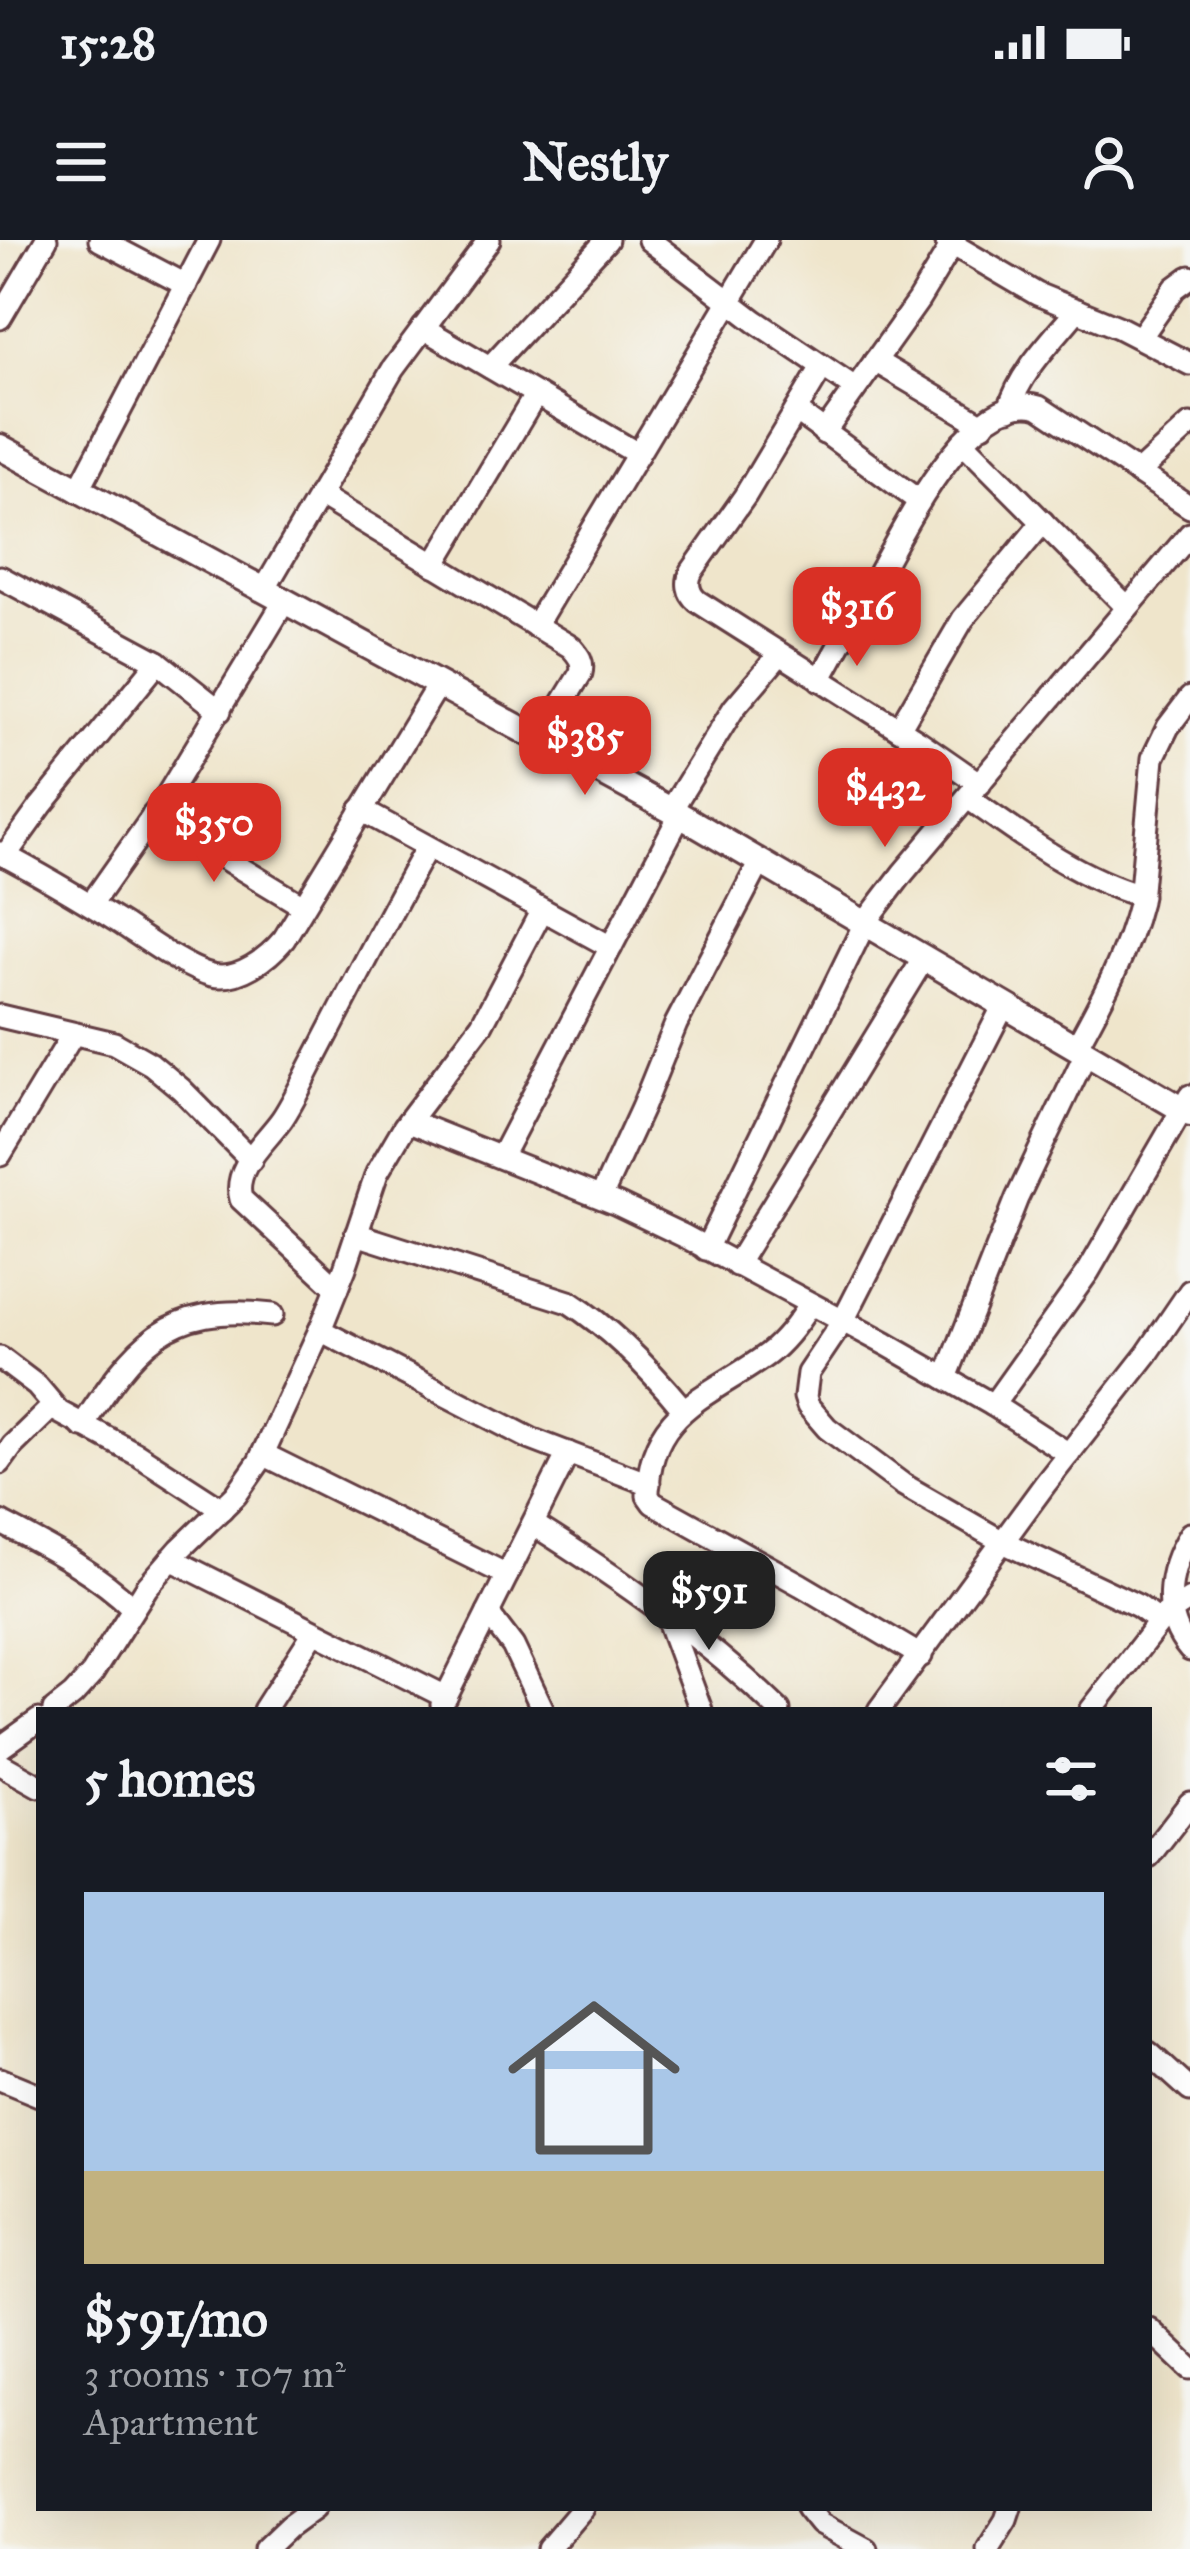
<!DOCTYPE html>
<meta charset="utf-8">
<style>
:root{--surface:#171b24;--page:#20242c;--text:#f1f3f6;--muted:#9ea1a6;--accent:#d93025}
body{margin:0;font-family:"IM FELL Great Primer",serif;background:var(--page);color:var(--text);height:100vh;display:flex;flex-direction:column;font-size:45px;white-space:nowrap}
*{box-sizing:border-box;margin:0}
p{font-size:39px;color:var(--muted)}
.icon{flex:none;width:66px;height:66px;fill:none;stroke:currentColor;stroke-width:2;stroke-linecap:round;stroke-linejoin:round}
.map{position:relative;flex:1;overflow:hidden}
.panel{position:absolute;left:36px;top:1467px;width:1116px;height:804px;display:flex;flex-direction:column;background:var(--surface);border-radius:0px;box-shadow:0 12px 48px #0002}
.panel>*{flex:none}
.price{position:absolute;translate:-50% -102px;padding:0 27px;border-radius:24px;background:var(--accent);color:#fff;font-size:39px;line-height:78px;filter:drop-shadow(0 3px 6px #0008)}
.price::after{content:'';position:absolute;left:50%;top:72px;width:36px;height:27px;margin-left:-18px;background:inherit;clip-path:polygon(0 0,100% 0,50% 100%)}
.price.selected{background:#222;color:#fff}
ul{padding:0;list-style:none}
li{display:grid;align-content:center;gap:24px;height:636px;padding:0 48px}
li span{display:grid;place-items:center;height:372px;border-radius:0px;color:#555}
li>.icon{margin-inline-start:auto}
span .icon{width:216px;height:216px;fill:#fffc;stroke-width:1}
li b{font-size:51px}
h2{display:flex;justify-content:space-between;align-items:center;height:144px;padding:0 48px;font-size:51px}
.status{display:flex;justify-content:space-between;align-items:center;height:84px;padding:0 60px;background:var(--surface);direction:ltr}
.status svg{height:33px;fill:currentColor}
header{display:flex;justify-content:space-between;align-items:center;height:156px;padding:0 48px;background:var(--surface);font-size:54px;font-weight:800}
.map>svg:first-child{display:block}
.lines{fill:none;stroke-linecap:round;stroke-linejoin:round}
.minor-casing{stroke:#633d43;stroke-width:27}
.tertiary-casing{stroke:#633d43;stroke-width:30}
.minor{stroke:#fff;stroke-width:21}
.tertiary{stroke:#fff;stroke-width:24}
</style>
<div class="status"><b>15:28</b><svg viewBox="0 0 49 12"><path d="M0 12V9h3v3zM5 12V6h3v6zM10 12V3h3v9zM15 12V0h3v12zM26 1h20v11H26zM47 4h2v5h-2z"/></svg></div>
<header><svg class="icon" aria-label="menu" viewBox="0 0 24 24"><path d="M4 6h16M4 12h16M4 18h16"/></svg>Nestly<svg class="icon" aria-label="person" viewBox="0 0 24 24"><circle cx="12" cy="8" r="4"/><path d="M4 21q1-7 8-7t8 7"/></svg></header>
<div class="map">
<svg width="1190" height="2309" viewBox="0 0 1190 2309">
<rect width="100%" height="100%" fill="#f6f6f2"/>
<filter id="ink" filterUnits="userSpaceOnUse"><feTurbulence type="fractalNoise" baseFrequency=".00833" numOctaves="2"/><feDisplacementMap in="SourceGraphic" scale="24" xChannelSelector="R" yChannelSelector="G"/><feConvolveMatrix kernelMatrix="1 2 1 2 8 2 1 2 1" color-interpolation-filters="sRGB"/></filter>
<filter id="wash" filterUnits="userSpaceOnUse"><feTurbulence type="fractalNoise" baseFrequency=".004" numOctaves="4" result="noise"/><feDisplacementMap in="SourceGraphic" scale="48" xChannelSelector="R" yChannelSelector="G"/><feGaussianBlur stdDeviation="2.7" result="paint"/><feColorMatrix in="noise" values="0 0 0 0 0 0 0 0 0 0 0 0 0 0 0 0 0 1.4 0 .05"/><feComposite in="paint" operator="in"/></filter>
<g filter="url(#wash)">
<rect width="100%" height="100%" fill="#efe5cb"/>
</g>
<g filter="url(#ink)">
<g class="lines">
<g class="minor-casing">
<g id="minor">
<path d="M100 0 186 45"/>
<path d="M649 0 755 81 855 148"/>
<path d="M945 0 1037 54 1118 87 1190 124"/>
<path d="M0 78 46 0"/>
<path d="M423 88 638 214"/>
<path d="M1140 98 1175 48 1190 37"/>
<path d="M875 121 983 185"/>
<path d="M490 127 607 0"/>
<path d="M822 127 745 256 692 331C686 342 688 353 697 361L918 501 980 544"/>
<path d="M1009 169C1021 130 1052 101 1077 70"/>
<path d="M796 171 919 261"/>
<path d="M824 193 918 61 955 0"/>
<path d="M963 202 1127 367"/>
<path d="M1138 233 1190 185"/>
<path d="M78 251 209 0"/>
<path d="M319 255 571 407C578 415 584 421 581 433L540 500"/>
<path d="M434 325 536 154"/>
<path d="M0 337 158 422 220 471"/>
<path d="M264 350 393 129 489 0"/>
<path d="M535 386 766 0"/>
<path d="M820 440C840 404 859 369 879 333 904 288 973 147 1039 167L1190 267"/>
<path d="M899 489 963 379 1043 282"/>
<path d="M968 558C1022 596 1076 637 1141 656"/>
<path d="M361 570 611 707"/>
<path d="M671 570 734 468 780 414"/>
<path d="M153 575 303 666"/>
<path d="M0 613C42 635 82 659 122 684 145 699 186 729 212 735 239 741 268 718 284 699L438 445"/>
<path d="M5 616 41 566 158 422"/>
<path d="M91 664 165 559 284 362"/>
<path d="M1004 765 843 1081 808 1133 805 1157 808 1166 827 1188 902 1244 1003 1302 1138 1366 1160 1382"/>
<path d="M0 776 114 803 151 824 181 849 251 920"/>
<path d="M1076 807C1102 760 1127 713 1140 661L1153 518 1168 487 1190 458"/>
<path d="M409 881 617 964 684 996 886 1104 993 1165 1069 1214"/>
<path d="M0 915 73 794"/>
<path d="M501 917 680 575"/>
<path d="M601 957 642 868 676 784 760 622"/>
<path d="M356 994 569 1062C613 1090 650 1129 683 1169"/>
<path d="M706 1009 865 683 903 633 1190 294"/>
<path d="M736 1025 924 718"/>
<path d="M337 1048 241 959C232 928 266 902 282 879 294 861 303 841 313 822 351 750 387 677 427 607"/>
<path d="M810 1064C798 1083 785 1101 768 1114 711 1156 647 1170 648 1256L653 1263 801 1345 921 1416"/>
<path d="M320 1090 531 1199 649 1244"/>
<path d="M0 1118 37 1146 59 1172 137 1214 222 1269"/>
<path d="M946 1138 1017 958 1086 813"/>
<path d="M993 1165 1088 1032 1190 856"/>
<path d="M82 1186C136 1105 166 1062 272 1075"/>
<path d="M263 1214 507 1335"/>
<path d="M0 1223 13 1205 52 1167"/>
<path d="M0 1282C47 1307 95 1331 133 1368"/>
<path d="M533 1284C620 1339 705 1398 779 1470"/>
<path d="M1190 1294C1167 1330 1161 1376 1190 1410"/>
<path d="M171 1319 446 1457"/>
<path d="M488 1373 513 1406 543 1470"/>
<path d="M666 1375 701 1470"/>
<path d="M442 1465 568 1213"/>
<path d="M54 1470 73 1455 92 1434 147 1347 180 1309 236 1255 259 1222 320 1090 345 1028 377 933 404 887 482 784 542 670"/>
<path d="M264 1470 314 1392"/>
<path d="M879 1470 1045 1244 1147 1114 1190 1051"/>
<path d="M1091 1470 1165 1375 1190 1359"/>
<path d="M0 1508 39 1480"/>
<path d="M0 1524 39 1546"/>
<path d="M1149 1616 1190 1563"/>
<path d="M1149 1813 1190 1850"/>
<path d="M0 1839 39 1855"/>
<path d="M1149 2089 1190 2128"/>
<path d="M807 2268 820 2284 866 2309"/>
<path d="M265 2309 288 2287 314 2268"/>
<path d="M548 2309 583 2268"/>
<path d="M988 2309 1006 2280 1010 2268"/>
</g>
</g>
<g class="tertiary-casing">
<path id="tertiary" d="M0 207 680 575 1190 874"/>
</g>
<use href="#minor" class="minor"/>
<use href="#tertiary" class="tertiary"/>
</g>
</g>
</svg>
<b class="price" style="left:857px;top:429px">$316</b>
<b class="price" style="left:585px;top:558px">$385</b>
<b class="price" style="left:885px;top:610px">$432</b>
<b class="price" style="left:214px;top:645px">$350</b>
<b class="price selected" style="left:709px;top:1413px">$591</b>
<section class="panel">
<h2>5 homes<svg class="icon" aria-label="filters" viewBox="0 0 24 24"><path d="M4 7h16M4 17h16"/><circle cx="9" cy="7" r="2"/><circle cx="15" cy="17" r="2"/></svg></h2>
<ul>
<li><span style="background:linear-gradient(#a9c7e8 75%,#c2b280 0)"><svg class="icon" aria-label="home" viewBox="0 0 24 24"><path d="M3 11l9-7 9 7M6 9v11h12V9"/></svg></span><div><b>$591/mo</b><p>3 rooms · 107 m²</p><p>Apartment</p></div></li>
</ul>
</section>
</div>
